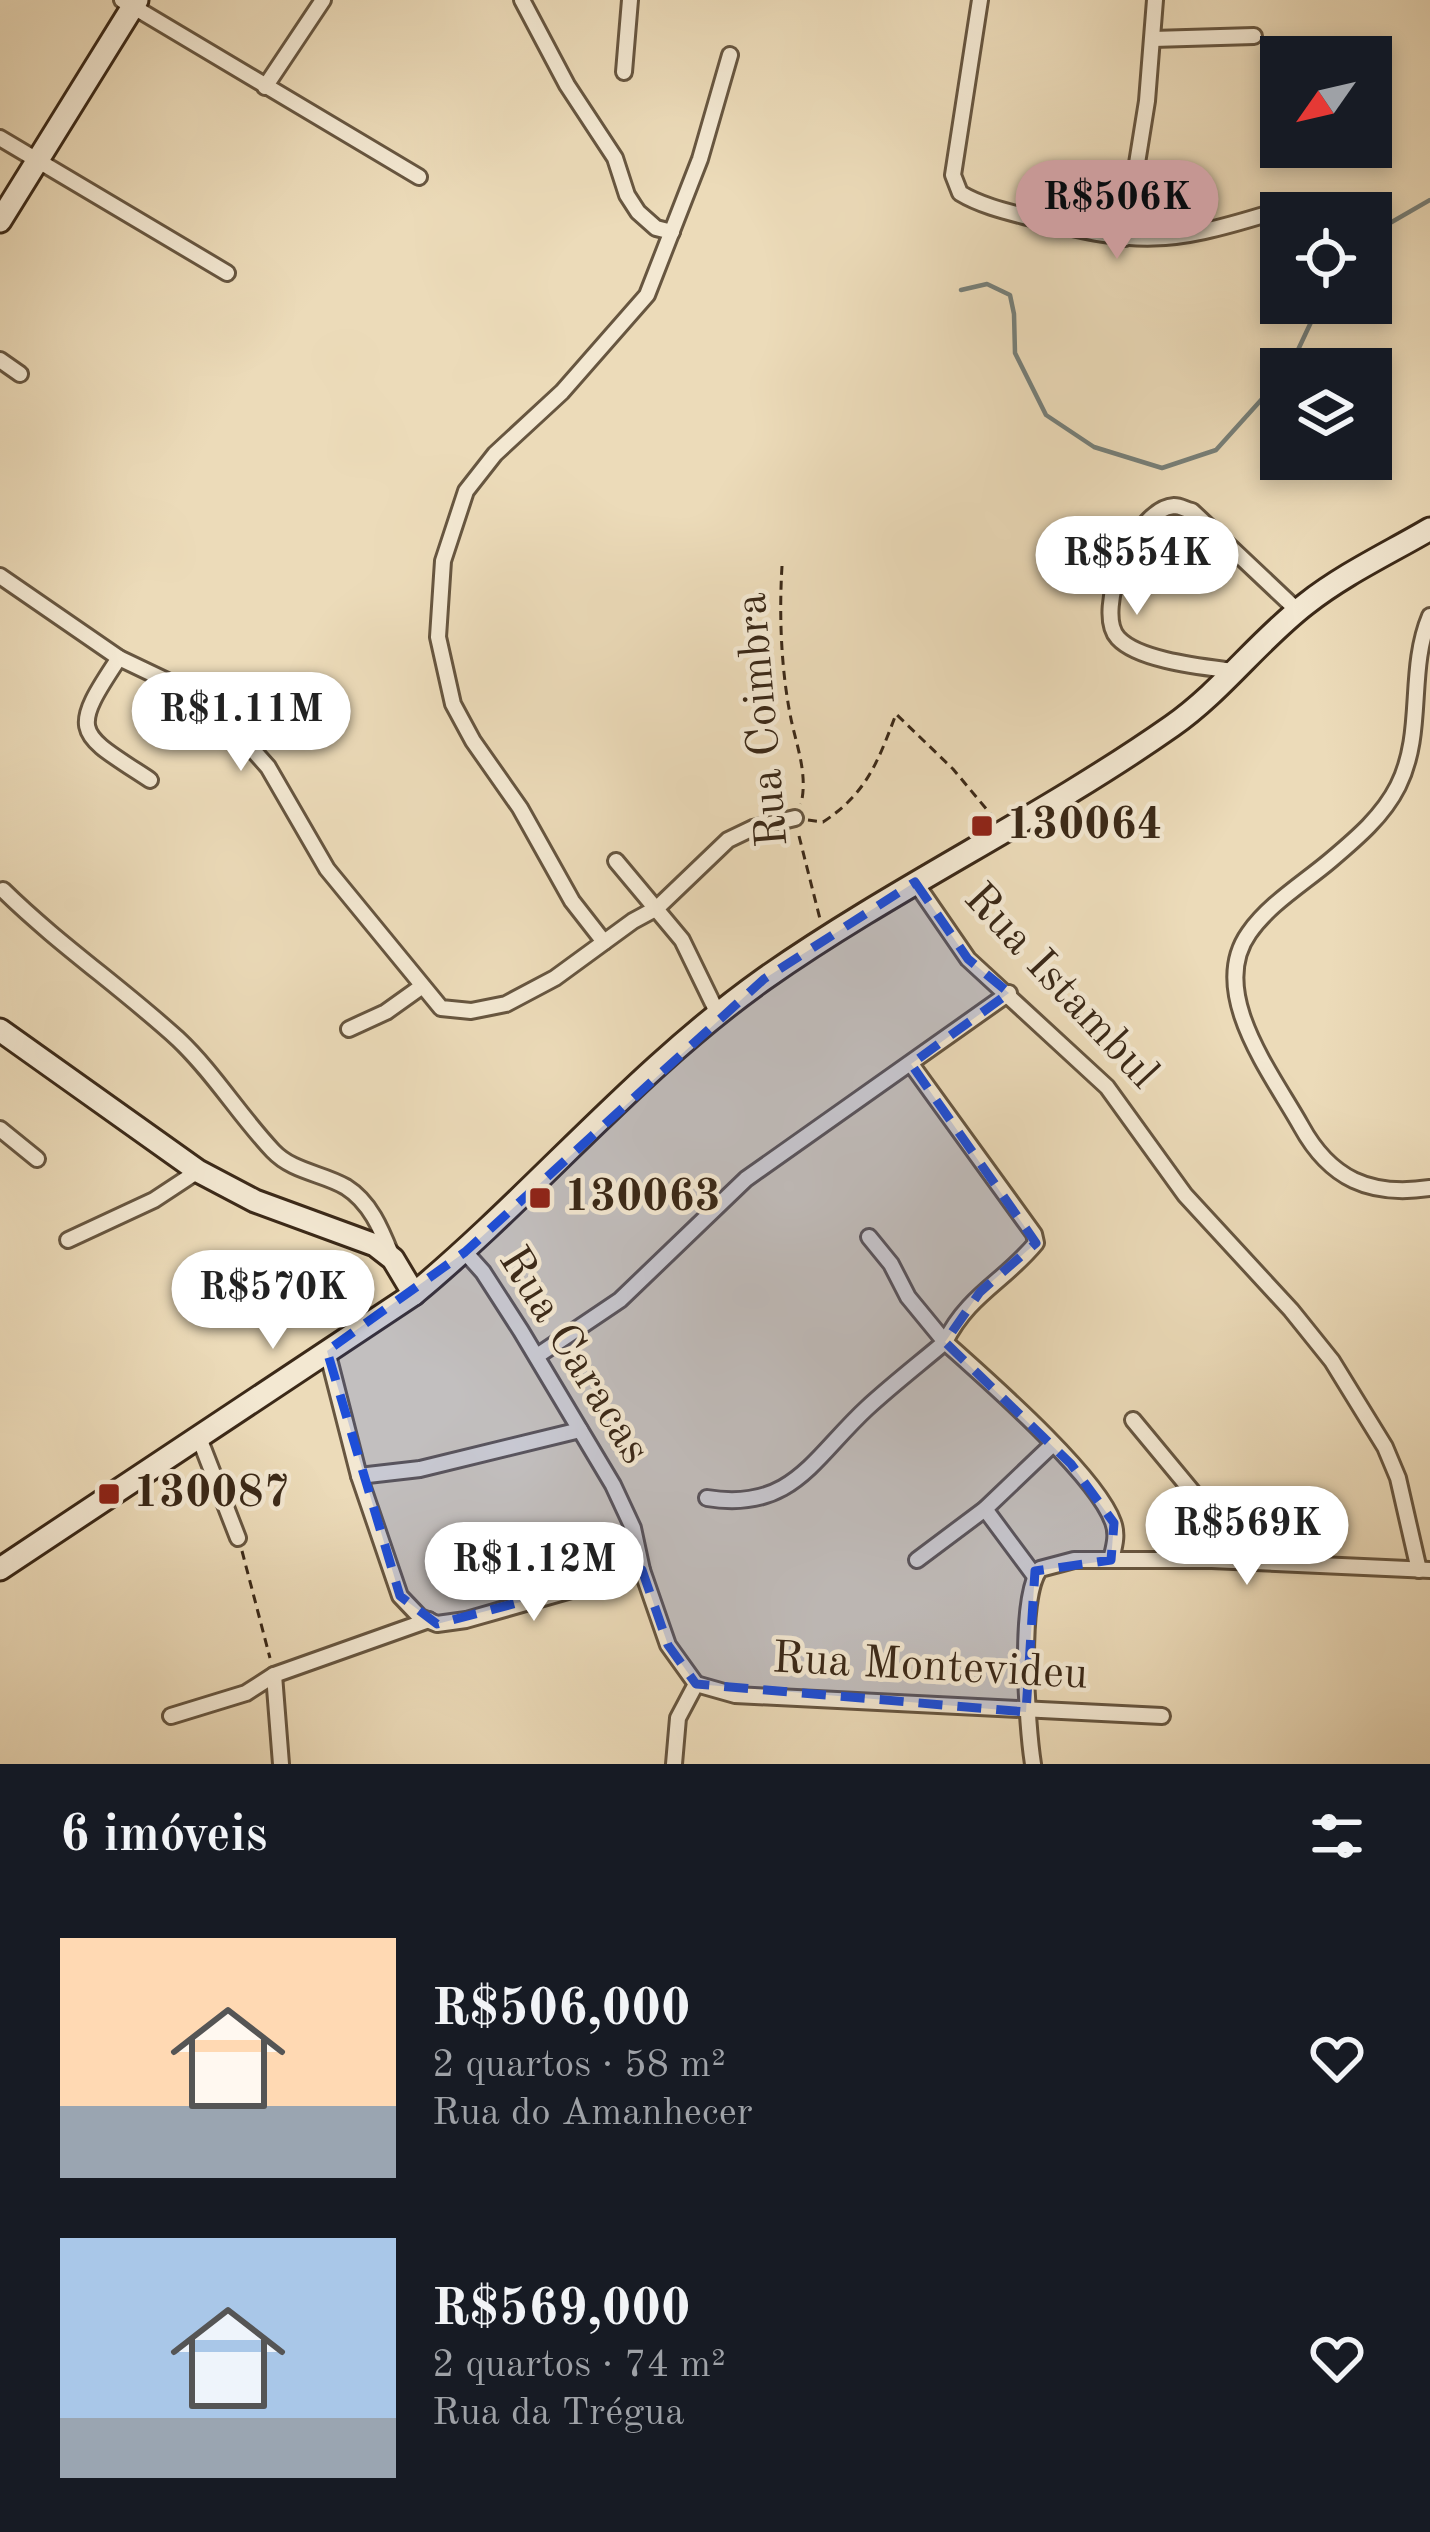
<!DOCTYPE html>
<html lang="pt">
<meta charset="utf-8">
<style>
:root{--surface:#171b24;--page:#242831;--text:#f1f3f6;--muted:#9ea1a6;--accent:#c59692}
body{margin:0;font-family:"Old Standard TT",serif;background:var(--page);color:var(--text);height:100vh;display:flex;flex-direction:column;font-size:45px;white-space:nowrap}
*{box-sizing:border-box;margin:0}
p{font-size:39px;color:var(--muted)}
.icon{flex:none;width:66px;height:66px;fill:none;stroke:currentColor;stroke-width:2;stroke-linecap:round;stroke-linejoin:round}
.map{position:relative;height:1764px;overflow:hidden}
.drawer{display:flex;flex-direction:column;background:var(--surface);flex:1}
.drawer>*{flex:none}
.needle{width:78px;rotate:236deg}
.controls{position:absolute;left:1260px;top:36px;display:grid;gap:24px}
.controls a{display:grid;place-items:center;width:132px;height:132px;border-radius:0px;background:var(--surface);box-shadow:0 6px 18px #0003;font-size:60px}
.price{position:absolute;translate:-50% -102px;padding:0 27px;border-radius:42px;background:#fff;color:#222;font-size:39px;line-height:78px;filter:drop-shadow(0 3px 6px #0008)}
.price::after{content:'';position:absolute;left:50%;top:72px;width:36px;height:27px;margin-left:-18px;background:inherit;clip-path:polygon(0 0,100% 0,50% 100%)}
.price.on{background:var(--accent);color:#111}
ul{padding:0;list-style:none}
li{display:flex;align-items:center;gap:36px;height:300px;padding:0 60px}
li span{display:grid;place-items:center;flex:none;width:336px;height:240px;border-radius:0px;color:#555}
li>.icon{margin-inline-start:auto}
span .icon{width:144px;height:144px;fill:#fffc;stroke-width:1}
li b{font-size:51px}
h2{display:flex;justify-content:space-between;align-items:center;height:144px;padding:0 60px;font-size:51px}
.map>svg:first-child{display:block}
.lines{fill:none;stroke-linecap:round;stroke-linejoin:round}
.stream{stroke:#767f79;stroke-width:4.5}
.street-casing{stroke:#675640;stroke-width:20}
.secondary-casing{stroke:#3b2918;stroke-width:27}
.path{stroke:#3b2918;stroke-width:3;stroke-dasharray:9 6;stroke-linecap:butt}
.street{stroke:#f3e8d2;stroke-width:14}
.secondary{stroke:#f3e8d2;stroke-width:21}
.marked{fill:#1d4ed8;fill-opacity:0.2;stroke:#1d4ed8;stroke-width:9;stroke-dasharray:24 15;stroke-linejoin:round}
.poi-dot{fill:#8f2418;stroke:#f3e8d2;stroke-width:4.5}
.labels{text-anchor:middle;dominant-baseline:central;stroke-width:9;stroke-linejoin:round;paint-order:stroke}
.street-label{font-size:45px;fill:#3b2918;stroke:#f3e8d2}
.poi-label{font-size:45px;font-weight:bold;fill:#3b2918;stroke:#f3e8d2;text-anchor:start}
</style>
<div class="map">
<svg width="1430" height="1764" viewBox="0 0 1430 1764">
<rect width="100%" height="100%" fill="#ecdbb9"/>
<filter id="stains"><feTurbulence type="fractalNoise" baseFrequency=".00167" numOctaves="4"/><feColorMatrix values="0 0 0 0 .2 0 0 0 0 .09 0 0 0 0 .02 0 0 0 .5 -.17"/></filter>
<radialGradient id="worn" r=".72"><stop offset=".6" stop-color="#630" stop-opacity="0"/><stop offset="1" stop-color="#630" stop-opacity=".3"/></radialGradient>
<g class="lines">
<g class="stream">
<path d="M1371 234 1430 200"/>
<path d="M961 290 987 284 1010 295 1014 314 1015 353 1046 415 1094 447 1162 468 1216 450 1281 378"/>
<path d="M1289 369 1320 303"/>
</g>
<g class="street-casing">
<g id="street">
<path d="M122 0 419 177"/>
<path d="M522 0 567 85 615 158 627 195 638 212 656 228 672 232"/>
<path d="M980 0 953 175 960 193C983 207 1013 213 1039 220 1138 245 1169 244 1267 214"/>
<path d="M1153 39 1254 36"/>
<path d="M624 72 630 0"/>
<path d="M265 87 323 0"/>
<path d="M0 138 227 273"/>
<path d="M1125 238 1147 101 1155 0"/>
<path d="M0 360 20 374"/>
<path d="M0 576 119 658 184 689 228 722 268 767 327 869 441 1008 471 1011 506 1004 555 978 633 921 657 908 728 840 753 828 795 818"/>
<path d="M1430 616C1407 671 1425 732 1398 786 1383 816 1357 838 1331 860 1304 883 1269 904 1249 933 1207 992 1272 1074 1301 1126 1330 1179 1370 1197 1430 1188"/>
<path d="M119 658C68 734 77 732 150 780"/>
<path d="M1234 671C1205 667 1139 661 1118 638 1093 611 1135 508 1174 506 1181 506 1186 510 1192 511L1298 611"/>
<path d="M616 861 682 940 718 1014"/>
<path d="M915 882 968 959 1107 1087 1185 1195 1291 1310 1332 1361 1385 1447 1398 1478 1419 1570"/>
<path d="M3 890C58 944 121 987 178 1039 214 1073 239 1115 273 1151 293 1172 322 1173 346 1187 370 1202 381 1229 391 1254"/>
<path d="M604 942 572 901 520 808 473 741 453 704 438 637 443 561 466 491 495 454 562 392 647 295 700 159 730 55"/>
<path d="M349 1029 386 1012 421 987"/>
<path d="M911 1064 1034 1234 1036 1243C1005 1281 968 1295 945 1342 985 1378 1096 1474 1113 1522 1118 1535 1114 1547 1111 1560"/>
<path d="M0 1129 37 1159"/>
<path d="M68 1240 154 1200 198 1171"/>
<path d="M465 1252 483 1272 521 1331 613 1485 633 1528 642 1570 668 1645 696 1684 678 1718 674 1764"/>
<path d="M327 1351 359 1476 400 1596 420 1617 437 1624 466 1620 642 1570"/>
<path d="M537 1356 620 1300 746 1179 1009 993"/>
<path d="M1133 1420 1215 1519 1217 1560"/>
<path d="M198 1435 238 1538"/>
<path d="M359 1476 420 1469 580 1430"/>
<path d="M707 1498C792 1512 813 1458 867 1408 892 1385 919 1364 945 1342L908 1297 891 1264 869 1237"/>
<path d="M985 1509 1034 1575"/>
<path d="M917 1560 985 1509 1052 1445"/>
<path d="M274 1675 281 1764"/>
<path d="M696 1684 735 1695 1162 1716"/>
<path d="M171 1716 246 1693 274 1675 429 1620"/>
<path d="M1033 1764C1027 1726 1018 1597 1040 1569L1074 1560H1212L1430 1570"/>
</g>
</g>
<g class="secondary-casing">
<g id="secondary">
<path d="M0 221 137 0"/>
<path d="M0 1030 198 1171 255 1201 375 1245 393 1259 414 1294"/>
<path d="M0 1569 414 1294C534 1194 636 1070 764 979 895 887 1041 818 1172 726 1222 691 1258 641 1306 604 1344 574 1389 553 1430 529"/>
</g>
</g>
<g class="path">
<path d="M782 566C779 615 781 670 791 719 797 747 808 775 801 804"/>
<path d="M808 820 823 822C866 794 878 762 896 714L953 769 993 817"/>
<path d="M799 836 820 919"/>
<path d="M242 1551 270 1658"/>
</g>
<use href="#street" class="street"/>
<use href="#secondary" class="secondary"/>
</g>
<path class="marked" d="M915 882 968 959 1009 993 911 1064 1036 1243 980 1292 945 1342 1071 1464 1114 1523 1111 1560 1035 1571 1026 1712 696 1684 668 1645 642 1570 437 1624 400 1596 327 1351 465 1252 764 979Z"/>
<g class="poi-dot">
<rect x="970" y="814" width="24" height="24" rx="6"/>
<rect x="528" y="1186" width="24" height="24" rx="6"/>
<rect x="97" y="1482" width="24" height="24" rx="6"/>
</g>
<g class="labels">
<g class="street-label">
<text transform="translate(764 720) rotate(-95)">Rua Coimbra</text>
<text transform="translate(1060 987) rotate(47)">Rua Istambul</text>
<text transform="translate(573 1356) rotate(58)">Rua Caracas</text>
<text transform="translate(930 1668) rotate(3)">Rua Montevideu</text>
</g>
<g class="poi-label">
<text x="1006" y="826">130064</text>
<text x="564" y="1198">130063</text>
<text x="133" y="1494">130087</text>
</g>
</g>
<rect width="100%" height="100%" filter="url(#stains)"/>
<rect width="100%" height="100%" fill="url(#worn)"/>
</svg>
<div class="controls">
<a><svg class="needle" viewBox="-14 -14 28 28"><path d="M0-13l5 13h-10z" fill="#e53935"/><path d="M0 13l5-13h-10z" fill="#9ea1a6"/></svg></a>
<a><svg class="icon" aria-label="locate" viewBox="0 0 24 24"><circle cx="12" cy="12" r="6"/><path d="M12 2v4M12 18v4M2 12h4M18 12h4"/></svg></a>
<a><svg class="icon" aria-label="layers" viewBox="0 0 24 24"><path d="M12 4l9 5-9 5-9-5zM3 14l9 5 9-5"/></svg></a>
</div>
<b class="price on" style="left:1117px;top:262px">R$506K</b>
<b class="price" style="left:1137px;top:618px">R$554K</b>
<b class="price" style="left:241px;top:774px">R$1.11M</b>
<b class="price" style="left:273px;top:1352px">R$570K</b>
<b class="price" style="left:1247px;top:1588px">R$569K</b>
<b class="price" style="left:534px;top:1624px">R$1.12M</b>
</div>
<section class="drawer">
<h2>6 imóveis<svg class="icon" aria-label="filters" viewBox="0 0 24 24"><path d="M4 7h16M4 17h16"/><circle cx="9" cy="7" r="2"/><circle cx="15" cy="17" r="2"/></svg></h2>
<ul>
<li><span style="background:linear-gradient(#ffd9b3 70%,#9aa5b1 0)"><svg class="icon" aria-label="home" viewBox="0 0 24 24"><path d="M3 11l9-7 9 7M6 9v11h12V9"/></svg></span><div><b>R$506,000</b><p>2 quartos · 58 m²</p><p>Rua do Amanhecer</p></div><svg class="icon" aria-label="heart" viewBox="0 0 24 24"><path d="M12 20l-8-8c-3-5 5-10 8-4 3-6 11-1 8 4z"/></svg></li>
<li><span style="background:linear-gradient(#a9c7e8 75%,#9aa5b1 0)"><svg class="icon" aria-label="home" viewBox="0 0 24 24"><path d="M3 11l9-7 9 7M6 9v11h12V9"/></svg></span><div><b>R$569,000</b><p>2 quartos · 74 m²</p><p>Rua da Trégua</p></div><svg class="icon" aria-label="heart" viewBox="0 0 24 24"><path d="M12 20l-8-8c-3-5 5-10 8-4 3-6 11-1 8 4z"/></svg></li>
</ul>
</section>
